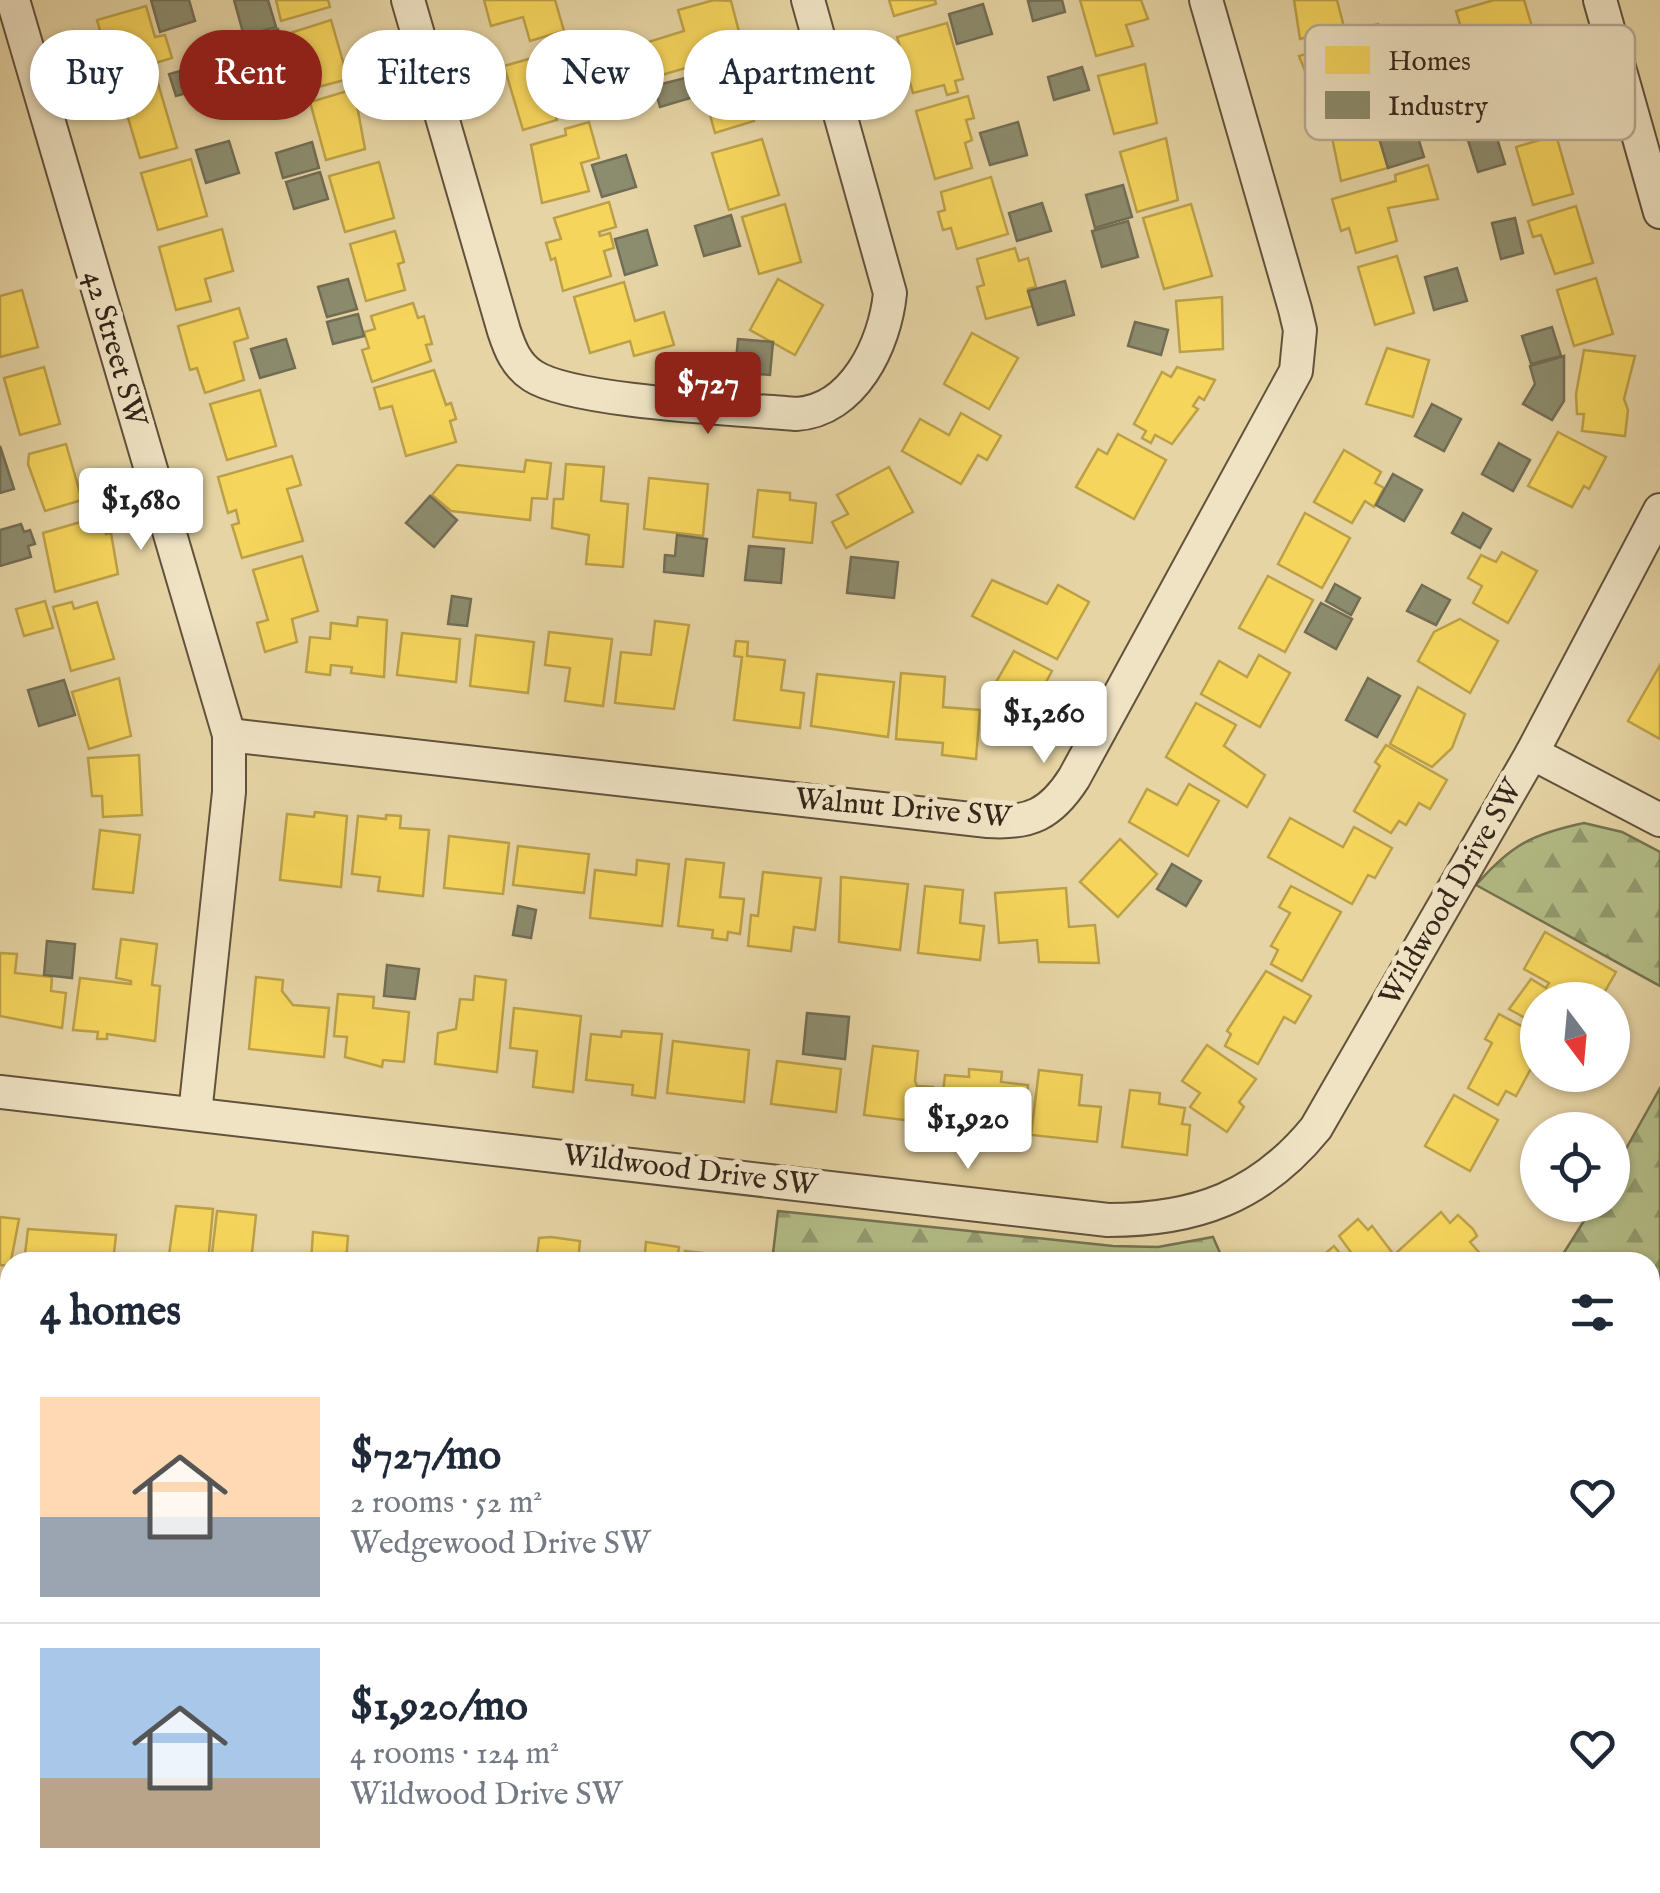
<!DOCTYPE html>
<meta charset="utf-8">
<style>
:root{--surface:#fff;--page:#f6f6f7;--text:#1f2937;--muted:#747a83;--line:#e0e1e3;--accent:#8f2418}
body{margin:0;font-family:"IM FELL English",serif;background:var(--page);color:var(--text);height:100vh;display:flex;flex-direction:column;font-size:38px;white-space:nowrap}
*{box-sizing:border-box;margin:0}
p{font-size:32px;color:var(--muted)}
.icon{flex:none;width:55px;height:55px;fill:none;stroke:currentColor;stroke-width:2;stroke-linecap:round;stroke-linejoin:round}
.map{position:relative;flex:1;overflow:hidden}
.sheet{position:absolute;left:0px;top:1252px;width:1660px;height:642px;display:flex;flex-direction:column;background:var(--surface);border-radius:30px 30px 0 0;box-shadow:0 2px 8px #0004}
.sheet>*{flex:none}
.guide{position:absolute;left:30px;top:30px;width:1000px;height:90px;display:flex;gap:20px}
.needle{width:65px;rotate:164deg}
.tools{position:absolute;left:1520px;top:982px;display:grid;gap:20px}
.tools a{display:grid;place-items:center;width:110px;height:110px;border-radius:50%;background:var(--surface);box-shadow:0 2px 8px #0004;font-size:50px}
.price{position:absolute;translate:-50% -85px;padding:0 22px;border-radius:10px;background:#fff;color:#222;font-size:32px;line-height:65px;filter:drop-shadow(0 2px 5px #0008)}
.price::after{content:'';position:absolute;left:50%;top:60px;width:30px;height:22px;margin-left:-15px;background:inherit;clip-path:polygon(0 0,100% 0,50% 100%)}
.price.current{background:var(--accent);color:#fff}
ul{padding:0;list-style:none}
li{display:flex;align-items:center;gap:30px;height:250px;padding:0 40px}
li+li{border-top:2px solid var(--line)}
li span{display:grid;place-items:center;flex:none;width:280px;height:200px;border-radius:0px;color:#555}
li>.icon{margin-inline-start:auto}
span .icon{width:120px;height:120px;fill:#fffc;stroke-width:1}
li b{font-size:42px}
h2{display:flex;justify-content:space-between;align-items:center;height:120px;padding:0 40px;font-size:42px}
.chip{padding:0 35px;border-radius:45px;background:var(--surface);box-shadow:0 2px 8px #0004;font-size:35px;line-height:90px}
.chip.current{background:var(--accent);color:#fff}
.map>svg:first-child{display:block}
.forest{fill:url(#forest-firs);stroke:#747250;stroke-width:2.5}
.homes{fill:#f6d55c;stroke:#bca048;stroke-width:2.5}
.industry{fill:#8c8c6e;stroke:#726d55;stroke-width:2.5}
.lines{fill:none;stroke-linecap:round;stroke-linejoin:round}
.minor-casing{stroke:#62523c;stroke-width:36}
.minor{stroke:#efe3c4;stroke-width:32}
.labels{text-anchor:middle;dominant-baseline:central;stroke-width:10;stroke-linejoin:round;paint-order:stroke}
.street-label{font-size:30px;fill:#36261a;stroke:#efe3c4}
.key{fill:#efe3c4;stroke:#b8aa91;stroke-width:2.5}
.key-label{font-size:28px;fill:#36261a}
</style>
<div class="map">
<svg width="1660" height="1893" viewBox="0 0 1660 1893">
<defs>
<pattern id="forest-firs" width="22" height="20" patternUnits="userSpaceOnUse" patternTransform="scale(2.5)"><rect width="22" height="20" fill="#b3bd87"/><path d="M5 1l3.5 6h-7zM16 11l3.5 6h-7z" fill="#92996e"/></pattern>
</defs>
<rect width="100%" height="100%" fill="#e6d4a4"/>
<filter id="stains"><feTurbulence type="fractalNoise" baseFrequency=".002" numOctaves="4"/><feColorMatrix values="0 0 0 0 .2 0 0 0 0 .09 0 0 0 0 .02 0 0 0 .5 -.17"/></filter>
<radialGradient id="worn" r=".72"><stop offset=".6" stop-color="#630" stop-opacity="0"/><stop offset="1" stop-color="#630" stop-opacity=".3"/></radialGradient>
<g class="forest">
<path d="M1584 823 1622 832 1660 852V986L1476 885C1511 845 1532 834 1584 823Z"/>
<path d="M1660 1088V1893L0 1891V1465L10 1466V1885H1650V1262H1558L1594 1205H1612L1613 1172Z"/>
<path d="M778 1211 1113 1246 1158 1247 1213 1237 1224 1262H772Z"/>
</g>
<g class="homes">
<path d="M276 0H328L330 7 281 21Z"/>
<path d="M484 0H555L564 31 530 41 523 17 491 26Z"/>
<path d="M714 0 731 1 744 51 655 77 645 43 684 31 678 10Z"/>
<path d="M889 0H935L936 4 894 16Z"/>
<path d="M1080 0H1141L1148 19 1126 25 1133 46 1096 56Z"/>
<path d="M1294 0H1337L1344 27 1300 39Z"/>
<path d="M1494 0H1524L1539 50 1499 62 1490 31 1464 38 1456 11Z"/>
<path d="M146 6 155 37 165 35 172 58 113 76 97 20Z"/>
<path d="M331 20 348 79 307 90 290 33Z"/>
<path d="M947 23 963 79 955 81 958 92 947 95 944 85 913 93 897 37Z"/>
<path d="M1378 24 1385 47 1352 56 1357 59 1368 97 1321 110 1299 56 1346 42 1343 34Z"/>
<path d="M567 48 580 89 589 97 552 105 557 120 523 130 504 66Z"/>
<path d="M744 62 753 94 746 96 754 121 715 133 699 75Z"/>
<path d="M1145 64 1157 123 1114 134 1098 76Z"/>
<path d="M157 80 177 148 140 158 120 91Z"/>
<path d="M354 89 365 149 326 160 310 102Z"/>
<path d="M968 96 974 118 966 120 972 140 965 143 972 168 935 179 916 111Z"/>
<path d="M1354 107 1356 115 1371 111 1388 168 1341 181 1329 123 1343 119 1340 110Z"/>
<path d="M589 122 599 158 581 163 589 191 542 203 531 145 566 135 565 129Z"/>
<path d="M1556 135 1573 194 1533 205 1516 147Z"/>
<path d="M1166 138 1178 200 1137 212 1120 152Z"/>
<path d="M762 139 779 195 729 210 712 153Z"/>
<path d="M191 159 207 216 158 230 141 173Z"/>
<path d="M379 162 394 218 345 232 329 176Z"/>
<path d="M1428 165 1438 199 1388 208 1397 241 1356 253 1349 228 1341 231 1332 199 1396 181 1395 175Z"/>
<path d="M991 177 1008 234 957 249 951 228 943 230 938 212 945 210 941 192Z"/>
<path d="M609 202 616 227 599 232 600 236 610 233 614 248 604 251 611 276 563 291 555 258 551 260 546 243 561 239 554 218Z"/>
<path d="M785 204 801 262 759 274 742 217Z"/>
<path d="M1191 204 1212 276 1164 289 1143 218Z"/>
<path d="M1576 206 1593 263 1555 274 1541 235 1533 237 1528 221Z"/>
<path d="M222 229 233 271 205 279 211 301 176 310 159 247Z"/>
<path d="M395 231 404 262 398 264 405 290 366 301 350 244Z"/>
<path d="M1015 248 1019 261 1028 258 1036 287 1028 289 1033 306 986 319 977 287 984 285 977 259Z"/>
<path d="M1397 256 1414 313 1375 325 1358 267Z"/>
<path d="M1596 278 1613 334 1574 346 1557 290Z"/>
<path d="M778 279 823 305 795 355 750 330Z"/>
<path d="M624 282 635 321 664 312 674 345 634 356 630 341 590 353 574 297Z"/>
<path d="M22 290 38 347 0 357V296Z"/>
<path d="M1222 297 1223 349 1180 352 1176 301Z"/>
<path d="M413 303 418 318 424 316 432 344 426 345 431 361 372 382 362 350 369 348 364 332 375 329 371 316Z"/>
<path d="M239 308 248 338 234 342 244 380 205 393 197 368 190 370 178 326Z"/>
<path d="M972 333 1018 358 989 409 944 384Z"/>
<path d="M1387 348 1429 360 1413 417 1366 404Z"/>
<path d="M1584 350 1635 356 1624 399 1628 410 1625 436 1582 431 1584 414H1577L1576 394Z"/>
<path d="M44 367 60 424 20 435 4 378Z"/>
<path d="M1177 367 1215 380 1204 400 1199 397 1193 406 1198 409 1172 444 1155 435 1151 443 1142 438 1146 431 1134 424 1162 372 1171 377Z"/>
<path d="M434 370 446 405 451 403 456 419 450 421 456 442 406 456 392 406 380 409 374 388Z"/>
<path d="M260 390 276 446 227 460 210 404Z"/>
<path d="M961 413 1001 436 987 460 978 455 961 484 902 451 920 419 949 435Z"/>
<path d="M1558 432 1606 457 1589 489 1584 486 1572 507 1528 486Z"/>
<path d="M1118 434 1166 460 1134 519 1076 487 1098 449 1107 454Z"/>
<path d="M66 444 82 500 45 511 28 464 29 454Z"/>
<path d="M1344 450 1381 472 1375 483 1384 488 1374 507 1365 501 1352 523 1314 502Z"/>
<path d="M292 456 301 485 287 489 303 541 242 558 232 525 239 523 236 510 228 513 218 477Z"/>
<path d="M526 460 551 463 547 499 532 498 530 520 451 511 432 495 457 465 524 472Z"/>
<path d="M566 464 604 467 601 501 628 504 623 567 586 564 589 535 552 528 554 499H563Z"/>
<path d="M889 467 913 512 846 548 832 522 848 514 837 495Z"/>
<path d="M649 478 708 484 703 536 644 529Z"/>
<path d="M758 490 790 493V500L816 503 812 543 753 537Z"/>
<path d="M1305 513 1350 538 1322 588 1278 564Z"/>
<path d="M101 516 106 534 111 533 118 574 55 592 43 533Z"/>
<path d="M1502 552 1537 571 1508 623 1473 603 1482 586 1468 578 1481 555 1496 562Z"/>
<path d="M302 556 318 611 292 619 297 642 265 652 257 623 268 620 253 570Z"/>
<path d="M1268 576 1313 600 1285 652 1239 628Z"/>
<path d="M992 580 1047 604 1058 585 1089 602 1057 659 972 616Z"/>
<path d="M45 601 53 628 24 636 16 609Z"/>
<path d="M72 602 74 609 97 602 114 659 71 671 53 607Z"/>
<path d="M358 617 387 620 384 677 351 673 352 667 331 665 330 675 306 672 310 637 330 639 331 623 357 626Z"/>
<path d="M1460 619 1498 641 1470 693 1418 661 1434 632Z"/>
<path d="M655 621 689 625 674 709 615 703 621 652 651 655Z"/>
<path d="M549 632 612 639 603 706 565 701 570 668 545 665Z"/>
<path d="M402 633 460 639 456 682 397 675Z"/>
<path d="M476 635 534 642 528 693 470 686Z"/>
<path d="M736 641 748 642 747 656 785 660 781 690 804 693 800 728 734 720 742 657 734 656Z"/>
<path d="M1014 651 1052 671 1027 717 1034 721 1023 740 994 725 1001 710 985 701Z"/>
<path d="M1259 655 1290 673 1260 727 1201 694 1219 661 1247 677Z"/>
<path d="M1660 665V739L1628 721Z"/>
<path d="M901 673 945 677 943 707 980 710 976 759 942 755 943 743 896 739Z"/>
<path d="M817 674 894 682 888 737 811 726Z"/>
<path d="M119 678 131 736 89 749 72 692Z"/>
<path d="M1418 687 1465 714 1452 748 1432 767 1390 744Z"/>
<path d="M1196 703 1236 725 1224 746 1265 775 1247 807 1166 757Z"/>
<path d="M1386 745 1447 780 1430 809 1419 803 1406 825 1399 821 1391 833 1354 811 1380 766 1375 762Z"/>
<path d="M139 755 142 815 103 817 102 796H92L88 758Z"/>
<path d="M1189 784 1219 801 1188 856 1129 822 1147 789 1177 805Z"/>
<path d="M315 812 347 816 341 887 280 880 287 814 314 817Z"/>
<path d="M386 815 401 816 400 828 429 830 423 896 378 891 380 877 352 874 358 816 386 819Z"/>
<path d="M1290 818 1343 847 1354 827 1392 848 1375 878 1368 875 1352 904 1268 857Z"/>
<path d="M100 830 140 835 133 893 93 889Z"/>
<path d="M449 836 509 843 503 894 444 888Z"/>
<path d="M1120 839 1157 874 1118 917 1080 882Z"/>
<path d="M518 846 589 854 584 893 513 885Z"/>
<path d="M686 859 724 863 720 897 744 899 740 934 728 932 727 940 712 938 713 930 678 926Z"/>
<path d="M637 860 669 864 662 926 590 918 595 870 636 875Z"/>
<path d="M763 872 821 878 815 930 794 927 791 951 748 946 751 915 758 916Z"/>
<path d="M841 877 908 884 900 950 839 942Z"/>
<path d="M925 886 963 890 960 923 984 926 980 960 918 953Z"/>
<path d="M1291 886 1341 912 1302 981 1271 964 1278 950 1271 946 1290 913 1279 907Z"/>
<path d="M1066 888 1069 927 1095 925 1099 963 1039 962 1037 940 999 943 995 893Z"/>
<path d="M1545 932 1616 972 1600 1000H1538V1025L1509 1009 1531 979 1546 988 1549 983 1524 969Z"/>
<path d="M121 939 157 944 152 985 160 986 155 1041 107 1034V1039H97L98 1032 73 1030 80 978 131 984V981L116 978Z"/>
<path d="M0 953 17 954 15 973 52 977 51 991 66 993 62 1028 0 1016Z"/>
<path d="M1266 971 1311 996 1295 1023 1284 1017 1258 1064 1225 1046 1231 1034 1227 1031Z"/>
<path d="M475 976 506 980 497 1072 435 1064 438 1033 456 1029 460 999 473 1000Z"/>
<path d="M256 977 283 980 282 991 293 1005 329 1008 324 1057 249 1049Z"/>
<path d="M338 994 374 997 373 1008 409 1012 404 1062 383 1060 382 1067 345 1057 347 1037 334 1036Z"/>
<path d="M514 1008 581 1016 573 1092 533 1087 537 1051 510 1048Z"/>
<path d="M1499 1014 1538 1035V1056L1516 1096 1506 1091 1498 1105 1468 1088 1492 1043 1485 1039Z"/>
<path d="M622 1031 662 1034 655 1098 632 1095 633 1085 586 1080 591 1034 621 1037Z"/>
<path d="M673 1041 749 1050 744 1102 667 1093Z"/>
<path d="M1207 1045 1256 1079 1239 1102 1244 1107 1227 1132 1190 1107 1200 1093 1182 1081Z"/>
<path d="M873 1046 918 1051 915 1081 917 1086 933 1087 929 1123 864 1115Z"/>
<path d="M777 1061 841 1069 836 1112 771 1104Z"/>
<path d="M969 1069 1002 1072 1001 1082 1028 1085 1023 1135 939 1126 945 1075 969 1077Z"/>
<path d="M1039 1070 1082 1075 1079 1105 1101 1107 1097 1142 1031 1135Z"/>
<path d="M1130 1090 1160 1093 1159 1104 1185 1108 1182 1124 1190 1125 1187 1155 1122 1147Z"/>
<path d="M1454 1095 1498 1120 1470 1171 1425 1146Z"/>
<path d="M176 1206 213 1209 208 1262H168Z"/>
<path d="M217 1211 256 1215 251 1262H255H211Z"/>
<path d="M1441 1212 1450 1223 1458 1215 1473 1229 1477 1236 1470 1242 1483 1257 1476 1262H1358L1339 1236 1358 1219 1368 1230 1372 1226 1394 1255Z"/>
<path d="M0 1217 19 1219 10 1266 0 1265Z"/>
<path d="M28 1229 116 1235 113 1262H24Z"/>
<path d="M313 1232 348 1236 346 1262H311Z"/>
<path d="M551 1237 580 1241 578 1262H536L539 1238Z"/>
<path d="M646 1242 679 1247 677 1262H644Z"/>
<path d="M1334 1246 1347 1262H1317L1316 1261Z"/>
<path d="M685 1251 722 1255 721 1262H684Z"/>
</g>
<g class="industry">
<path d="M151 0H189L195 21 160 32Z"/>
<path d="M234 0H268L276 27 244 36Z"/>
<path d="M1062 0 1065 12 1033 21 1028 1Z"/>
<path d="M983 4 992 34 957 44 949 14Z"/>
<path d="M278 29 287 59 252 70 243 39Z"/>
<path d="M206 64 212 86 176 96 169 74Z"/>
<path d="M1082 67 1089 90 1054 100 1048 77Z"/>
<path d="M689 77 694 97 660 107 654 86Z"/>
<path d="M1413 121 1424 157 1388 168 1377 131Z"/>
<path d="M1018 122 1027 155 990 165 980 133Z"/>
<path d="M1492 122 1505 164 1478 172 1465 131Z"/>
<path d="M229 141 239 173 206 183 196 150Z"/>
<path d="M312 142 319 168 283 178 276 153Z"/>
<path d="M626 155 636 187 602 197 592 165Z"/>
<path d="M320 172 328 199 294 209 286 182Z"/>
<path d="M1123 185 1132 217 1095 228 1086 195Z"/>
<path d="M1042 203 1051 231 1017 241 1009 213Z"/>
<path d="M731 215 740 246 704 256 695 226Z"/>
<path d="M1515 218 1523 253 1501 259 1492 223Z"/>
<path d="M1128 221 1138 257 1102 267 1092 231Z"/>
<path d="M647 230 657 265 625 275 615 239Z"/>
<path d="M1457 268 1467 301 1434 310 1425 277Z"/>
<path d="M348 279 357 309 327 317 318 287Z"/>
<path d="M1065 281 1074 315 1038 325 1028 291Z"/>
<path d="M358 314 364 336 333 344 327 322Z"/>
<path d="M1135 322 1168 330 1161 355 1128 346Z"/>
<path d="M1552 327 1561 356 1531 364 1522 336Z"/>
<path d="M286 339 295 368 260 378 251 349Z"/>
<path d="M738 339 773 342 770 375 735 372Z"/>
<path d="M1564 356V401L1552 420 1523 404 1535 384 1530 366Z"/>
<path d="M1432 404 1461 419 1444 451 1415 436Z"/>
<path d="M1499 443 1530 460 1513 491 1482 474Z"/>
<path d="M0 446 14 489 0 493Z"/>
<path d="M1393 474 1422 490 1404 521 1376 505Z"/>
<path d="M430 496 457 520 434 547 406 523Z"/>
<path d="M1463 513 1491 529 1480 548 1452 533Z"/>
<path d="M21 524 24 532 30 530 35 544 28 546 31 557 0 566V530Z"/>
<path d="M677 535 707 539 703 576 664 572 665 555 675 556Z"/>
<path d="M749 546 784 549 781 583 745 580Z"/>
<path d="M851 557 898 562 894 598 847 593Z"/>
<path d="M1335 584 1360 598 1351 615 1326 601Z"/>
<path d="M1422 585 1450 600 1436 625 1407 611Z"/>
<path d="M452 596 471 599 467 626 448 624Z"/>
<path d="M1321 603 1352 619 1336 649 1305 632Z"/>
<path d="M1368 678 1400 696 1377 737 1346 720Z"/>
<path d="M64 680 75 715 39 726 28 690Z"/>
<path d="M1172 864 1201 881 1186 906 1157 889Z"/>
<path d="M518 906 536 910 531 938 513 935Z"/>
<path d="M47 941 75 944 72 978 44 975Z"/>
<path d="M387 965 419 969 415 999 384 996Z"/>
<path d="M807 1013 849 1017 845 1059 803 1054Z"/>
</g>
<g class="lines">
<g class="minor-casing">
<g id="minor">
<path d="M13 0 229 735V792L195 1114"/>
<path d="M408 0 504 331C510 349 516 365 533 376 573 402 740 409 796 414 853 411 885 345 890 293L808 0"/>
<path d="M1600 0 1660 212"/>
<path d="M229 735 988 821C1030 824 1051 814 1074 778L1296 371 1300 330 1295 309 1206 0"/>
<path d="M1532 753 1660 510"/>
<path d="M0 1092 1108 1220C1195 1220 1260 1197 1316 1128L1532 753 1660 820"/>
</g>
</g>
<use href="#minor" class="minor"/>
</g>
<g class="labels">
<g class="street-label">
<text transform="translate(114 349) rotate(74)">42 Street SW</text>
<text transform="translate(903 809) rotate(5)">Walnut Drive SW</text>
<text transform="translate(1452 893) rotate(-60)">Wildwood Drive SW</text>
<text transform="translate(690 1171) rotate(7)">Wildwood Drive SW</text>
</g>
</g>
<rect x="1305" y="25" width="330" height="115" rx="15" class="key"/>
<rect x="1325" y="46" width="45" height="28" fill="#f6d55c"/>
<rect x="1325" y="91" width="45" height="28" fill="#8c8c6e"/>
<g class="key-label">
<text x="1388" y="70">Homes</text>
<text x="1388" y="115">Industry</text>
</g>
<rect width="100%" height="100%" filter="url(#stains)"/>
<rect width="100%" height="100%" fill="url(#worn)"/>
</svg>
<div class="tools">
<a><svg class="needle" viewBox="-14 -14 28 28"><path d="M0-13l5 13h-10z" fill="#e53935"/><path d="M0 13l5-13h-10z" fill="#747a83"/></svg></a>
<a><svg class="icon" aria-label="locate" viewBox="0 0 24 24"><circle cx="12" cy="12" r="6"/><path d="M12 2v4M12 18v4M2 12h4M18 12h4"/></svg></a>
</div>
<b class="price current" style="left:708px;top:437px">$727</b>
<b class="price" style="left:141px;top:553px">$1,680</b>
<b class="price" style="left:1044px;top:766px">$1,260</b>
<b class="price" style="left:968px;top:1172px">$1,920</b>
<div class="guide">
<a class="chip">Buy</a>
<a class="chip current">Rent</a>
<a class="chip">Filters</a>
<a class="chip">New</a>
<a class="chip">Apartment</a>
</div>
<section class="sheet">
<h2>4 homes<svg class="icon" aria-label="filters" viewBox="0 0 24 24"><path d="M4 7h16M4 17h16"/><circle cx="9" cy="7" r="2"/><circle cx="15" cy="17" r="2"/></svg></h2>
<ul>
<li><span style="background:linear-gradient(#ffd9b3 60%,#9aa5b1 0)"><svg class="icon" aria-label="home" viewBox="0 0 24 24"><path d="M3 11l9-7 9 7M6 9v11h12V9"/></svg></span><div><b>$727/mo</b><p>2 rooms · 52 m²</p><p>Wedgewood Drive SW</p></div><svg class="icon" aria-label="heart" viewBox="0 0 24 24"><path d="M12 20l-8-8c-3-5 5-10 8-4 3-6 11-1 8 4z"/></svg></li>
<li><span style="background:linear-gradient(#a9c7e8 65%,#b9a48a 0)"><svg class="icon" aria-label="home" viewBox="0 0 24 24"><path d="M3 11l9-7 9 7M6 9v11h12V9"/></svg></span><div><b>$1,920/mo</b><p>4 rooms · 124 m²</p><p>Wildwood Drive SW</p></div><svg class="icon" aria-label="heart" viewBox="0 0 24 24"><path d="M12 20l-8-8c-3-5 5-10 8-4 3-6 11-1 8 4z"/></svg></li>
</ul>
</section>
</div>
